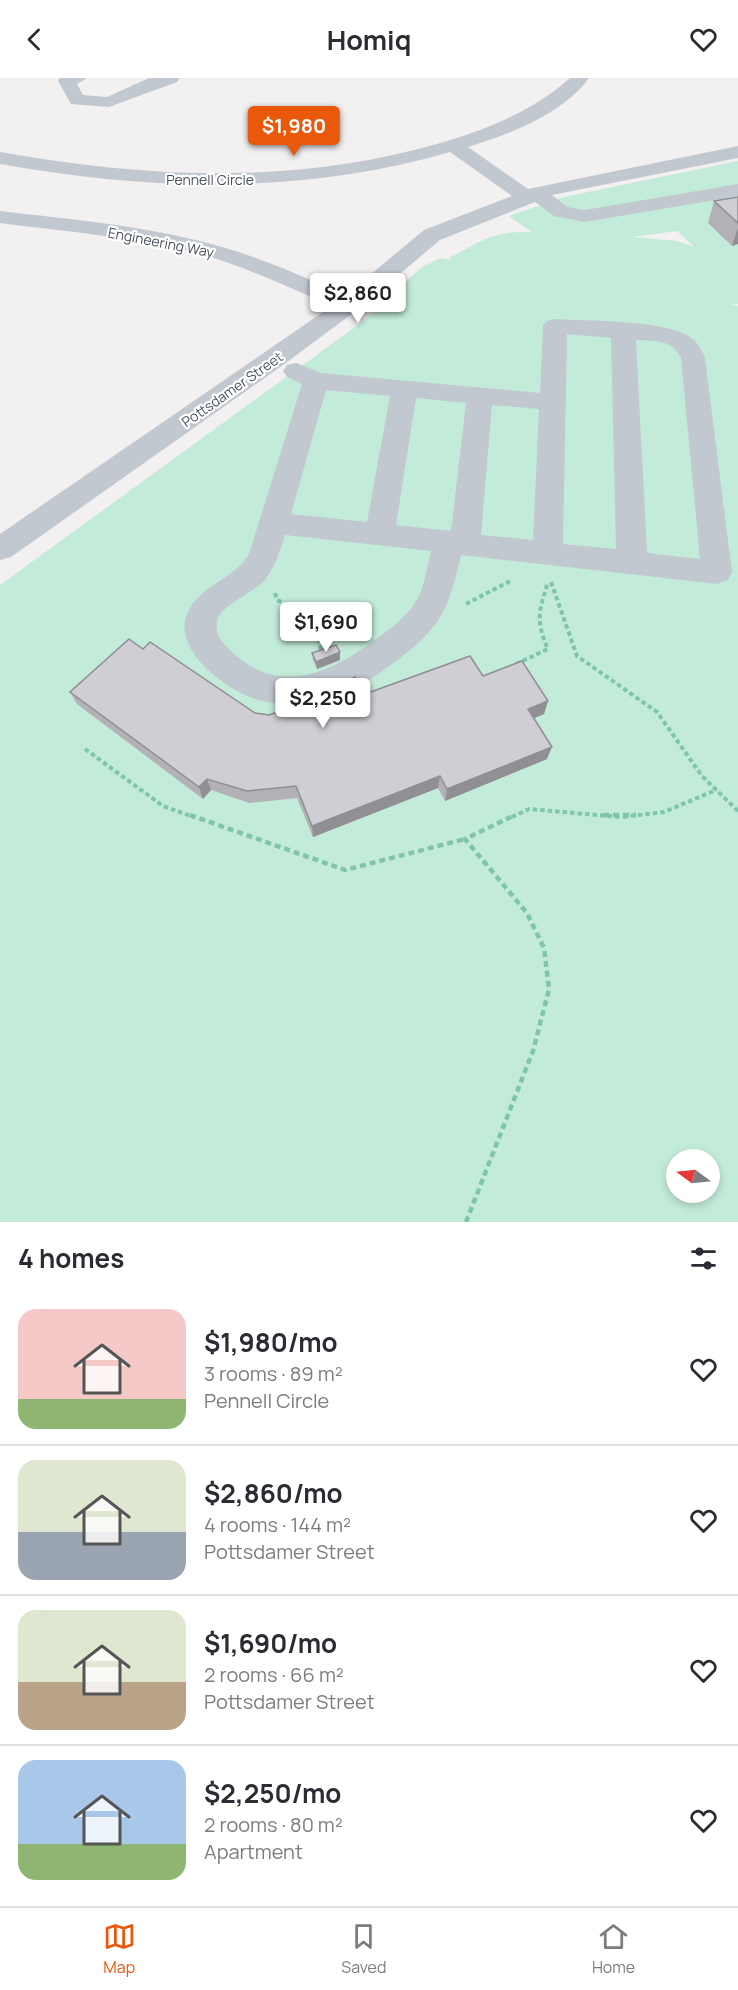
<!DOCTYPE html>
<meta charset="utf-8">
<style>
:root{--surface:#fff;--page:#f7f7f7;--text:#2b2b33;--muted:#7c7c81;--line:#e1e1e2;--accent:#ea580c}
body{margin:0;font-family:Manrope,sans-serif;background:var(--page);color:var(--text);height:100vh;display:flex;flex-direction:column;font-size:22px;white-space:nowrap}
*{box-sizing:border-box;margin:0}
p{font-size:20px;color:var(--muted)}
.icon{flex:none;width:33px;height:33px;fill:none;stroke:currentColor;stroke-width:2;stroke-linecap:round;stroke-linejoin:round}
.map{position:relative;height:1144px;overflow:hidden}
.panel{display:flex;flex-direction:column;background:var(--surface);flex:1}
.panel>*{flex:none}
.needle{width:39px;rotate:285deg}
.controls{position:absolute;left:666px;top:1071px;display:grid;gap:12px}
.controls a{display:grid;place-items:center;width:54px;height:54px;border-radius:50%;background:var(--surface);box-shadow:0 3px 9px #0003;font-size:30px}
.price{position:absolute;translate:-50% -51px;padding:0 14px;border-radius:6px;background:#fff;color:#222;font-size:20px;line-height:39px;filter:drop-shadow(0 2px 3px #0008)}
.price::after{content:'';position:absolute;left:50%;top:36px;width:18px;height:14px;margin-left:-9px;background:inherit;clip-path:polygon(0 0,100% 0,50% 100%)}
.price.selected{background:var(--accent);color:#fff}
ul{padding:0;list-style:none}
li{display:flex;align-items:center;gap:18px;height:150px;padding:0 18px}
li+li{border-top:2px solid var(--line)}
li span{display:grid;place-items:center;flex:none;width:168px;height:120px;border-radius:18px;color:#555}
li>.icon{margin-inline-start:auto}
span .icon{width:72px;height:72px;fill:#fffc;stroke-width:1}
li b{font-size:26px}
h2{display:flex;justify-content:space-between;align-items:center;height:72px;padding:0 18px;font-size:26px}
header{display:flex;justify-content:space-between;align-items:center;height:78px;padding:0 18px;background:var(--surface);font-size:27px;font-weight:700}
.tabs{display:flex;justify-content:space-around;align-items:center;height:84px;border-top:2px solid var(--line);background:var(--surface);font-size:16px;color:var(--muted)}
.tabs a{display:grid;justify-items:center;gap:3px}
.tabs .selected{color:var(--accent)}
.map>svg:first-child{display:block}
.green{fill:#c3ebd9;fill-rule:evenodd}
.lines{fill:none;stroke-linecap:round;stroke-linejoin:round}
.path-far1{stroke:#7fc5ae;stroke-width:4;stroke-dasharray:4.5 3;stroke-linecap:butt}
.path{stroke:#7fc5ae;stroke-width:4.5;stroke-dasharray:6 4;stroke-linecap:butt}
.minor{fill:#c2c8d0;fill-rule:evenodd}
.wall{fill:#b1b1b6}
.shaded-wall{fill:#909094}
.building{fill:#ceced4;stroke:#909094;stroke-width:1.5}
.labels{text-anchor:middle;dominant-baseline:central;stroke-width:4.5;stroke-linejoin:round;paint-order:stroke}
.far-street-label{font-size:14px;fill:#4a505b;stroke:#fff}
</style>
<header><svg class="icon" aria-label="back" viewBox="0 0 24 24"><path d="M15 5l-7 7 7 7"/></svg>Homiq<svg class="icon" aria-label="heart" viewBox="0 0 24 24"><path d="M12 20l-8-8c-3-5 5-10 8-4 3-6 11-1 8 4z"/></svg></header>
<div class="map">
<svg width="738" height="1144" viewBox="0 0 738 1144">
<rect width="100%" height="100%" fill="#f2f0f0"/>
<path class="green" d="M738 83V226H731L738 228V1144H0V507L362 244 422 189 441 180 453 182 449 180C484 162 491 153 532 154L509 138 564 119ZM677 153 694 169 677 163 632 159ZM676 1082H710V1114H676Z"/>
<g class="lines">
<g class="path-far1">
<path d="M551 504 577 578 657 634 702 698 738 733"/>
<path d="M275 515 277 522C315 538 313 536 322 576"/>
<path d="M466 526 512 502"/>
<path d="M516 586 548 571C535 542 539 533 548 504"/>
<path d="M85 671 163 728 194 739"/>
<path d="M512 739 529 731 620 739"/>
<path d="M623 739 664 734 716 712"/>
</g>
<g class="path">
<path d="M190 737 345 792 465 761"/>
<path d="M603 737H636"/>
<path d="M466 1144 533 973 549 911 544 870 527 835 465 761 515 737"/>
</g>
<g class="minor">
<path d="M60 0H87L77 6 83 17 107 19 149 0H180L177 4 109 29 71 26 58 3Z"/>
<path d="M570 0H589C563 36 508 57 468 69L528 111 738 68V80L552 117 567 129 585 132 738 106V118L585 144 554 138 535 124 440 162 357 232 283 287 11 479 0 482V456L332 228C290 210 248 190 204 177 138 159 68 154 0 145V133C75 142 150 148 222 169 265 181 305 200 346 217L424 152 512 118 450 74C301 117 151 113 0 86V74C146 100 293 107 437 66 485 52 532 34 570 0Z"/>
<path d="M555 241C587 243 663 242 689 258 697 263 702 272 705 280L732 494 728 502 717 506 461 477C456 499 451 521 439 541 428 558 412 571 396 583 335 631 264 648 204 588 192 576 180 556 186 539 197 507 233 503 249 476L302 306 287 299 283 293 287 287 296 285 321 295 540 315 543 248 547 243ZM567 256 611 260 616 471 563 466ZM636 262C653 263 673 261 681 280L700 481 647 475ZM326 312 390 318 367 444 291 436ZM416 320 466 325 451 453 396 447ZM492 327 539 331 533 462 481 457ZM285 457 431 473C427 490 424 511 415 525 405 540 389 552 375 562 329 596 279 618 232 574 223 565 214 557 217 543 220 527 254 515 265 502 275 489 280 473 285 457Z"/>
</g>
</g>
<g class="wall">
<path d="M738 119V166L732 168 708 145 714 123Z"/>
<path d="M143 571 255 635 269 637 330 615V609L365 616 483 598 548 623 544 636 534 640 547 681 445 723 438 710 313 759 297 720 249 725 211 712 203 721 77 626 70 614Z"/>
<path d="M312 575 340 582 317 591 313 582Z"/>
</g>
<g class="shaded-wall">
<path d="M738 150V166L732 168Z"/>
<path d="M340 574V582L317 591 316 584Z"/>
<path d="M548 623 544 636 525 644 528 631Z"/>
<path d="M552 669 547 681 445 723 447 711Z"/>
<path d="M440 698 438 710 313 759 312 748Z"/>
<path d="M207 701 211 712 203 721 199 709Z"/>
</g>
<g class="building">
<path d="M738 119V145L714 123Z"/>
<path d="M129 561 143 571 150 564 255 635 269 637 332 615 330 609 355 599 365 616 470 578 483 598 522 583 548 623 528 631 552 669 447 711 440 698 312 748 296 708 247 713 207 701 199 709 70 614Z"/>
<path d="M336 567 340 574 316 584 312 575Z"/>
</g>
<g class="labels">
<g class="far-street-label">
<text x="210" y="101">Pennell Circle</text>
<text transform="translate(161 164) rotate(11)">Engineering Way</text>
<text transform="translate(232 311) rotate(-35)">Pottsdamer Street</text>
</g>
</g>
</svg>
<div class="controls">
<a><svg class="needle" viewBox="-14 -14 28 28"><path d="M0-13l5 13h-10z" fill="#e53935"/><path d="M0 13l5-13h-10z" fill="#7c7c81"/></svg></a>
</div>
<b class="price selected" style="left:294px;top:79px">$1,980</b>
<b class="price" style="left:358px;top:246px">$2,860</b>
<b class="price" style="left:326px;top:575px">$1,690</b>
<b class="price" style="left:323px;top:651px">$2,250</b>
</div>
<section class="panel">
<h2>4 homes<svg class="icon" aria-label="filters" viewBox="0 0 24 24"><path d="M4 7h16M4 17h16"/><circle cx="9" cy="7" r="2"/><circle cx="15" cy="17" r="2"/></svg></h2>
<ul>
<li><span style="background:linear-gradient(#f6c9c9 75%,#8fb573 0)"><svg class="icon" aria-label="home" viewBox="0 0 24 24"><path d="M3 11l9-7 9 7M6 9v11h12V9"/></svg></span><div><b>$1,980/mo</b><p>3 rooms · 89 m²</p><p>Pennell Circle</p></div><svg class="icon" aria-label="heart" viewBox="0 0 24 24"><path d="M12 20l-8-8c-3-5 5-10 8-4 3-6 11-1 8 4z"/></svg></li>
<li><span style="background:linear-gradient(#dfe7d0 60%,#9aa5b1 0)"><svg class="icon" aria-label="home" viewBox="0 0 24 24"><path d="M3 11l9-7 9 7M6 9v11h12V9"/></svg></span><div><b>$2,860/mo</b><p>4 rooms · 144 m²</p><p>Pottsdamer Street</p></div><svg class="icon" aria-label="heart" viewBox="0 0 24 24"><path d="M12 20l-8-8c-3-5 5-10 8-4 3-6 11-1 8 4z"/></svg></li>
<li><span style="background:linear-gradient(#dfe7d0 60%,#b9a48a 0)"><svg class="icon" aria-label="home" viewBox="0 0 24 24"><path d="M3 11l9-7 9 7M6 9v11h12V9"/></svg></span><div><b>$1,690/mo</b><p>2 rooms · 66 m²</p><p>Pottsdamer Street</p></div><svg class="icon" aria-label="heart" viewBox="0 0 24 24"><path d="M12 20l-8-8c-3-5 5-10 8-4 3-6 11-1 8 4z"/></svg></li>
<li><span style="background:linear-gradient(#a9c7e8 70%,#8fb573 0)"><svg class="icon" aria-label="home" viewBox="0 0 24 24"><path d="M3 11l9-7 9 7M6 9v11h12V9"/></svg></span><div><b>$2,250/mo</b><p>2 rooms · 80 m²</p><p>Apartment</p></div><svg class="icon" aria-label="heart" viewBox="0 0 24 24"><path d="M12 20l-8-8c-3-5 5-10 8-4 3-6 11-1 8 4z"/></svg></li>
</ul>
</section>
<nav class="tabs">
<a class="selected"><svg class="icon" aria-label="map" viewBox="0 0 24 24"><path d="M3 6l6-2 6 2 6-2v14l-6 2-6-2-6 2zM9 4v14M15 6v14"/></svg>Map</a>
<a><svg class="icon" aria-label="saved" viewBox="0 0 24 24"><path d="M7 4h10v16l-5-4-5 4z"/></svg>Saved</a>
<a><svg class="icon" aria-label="home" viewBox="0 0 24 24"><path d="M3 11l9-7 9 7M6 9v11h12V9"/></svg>Home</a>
</nav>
